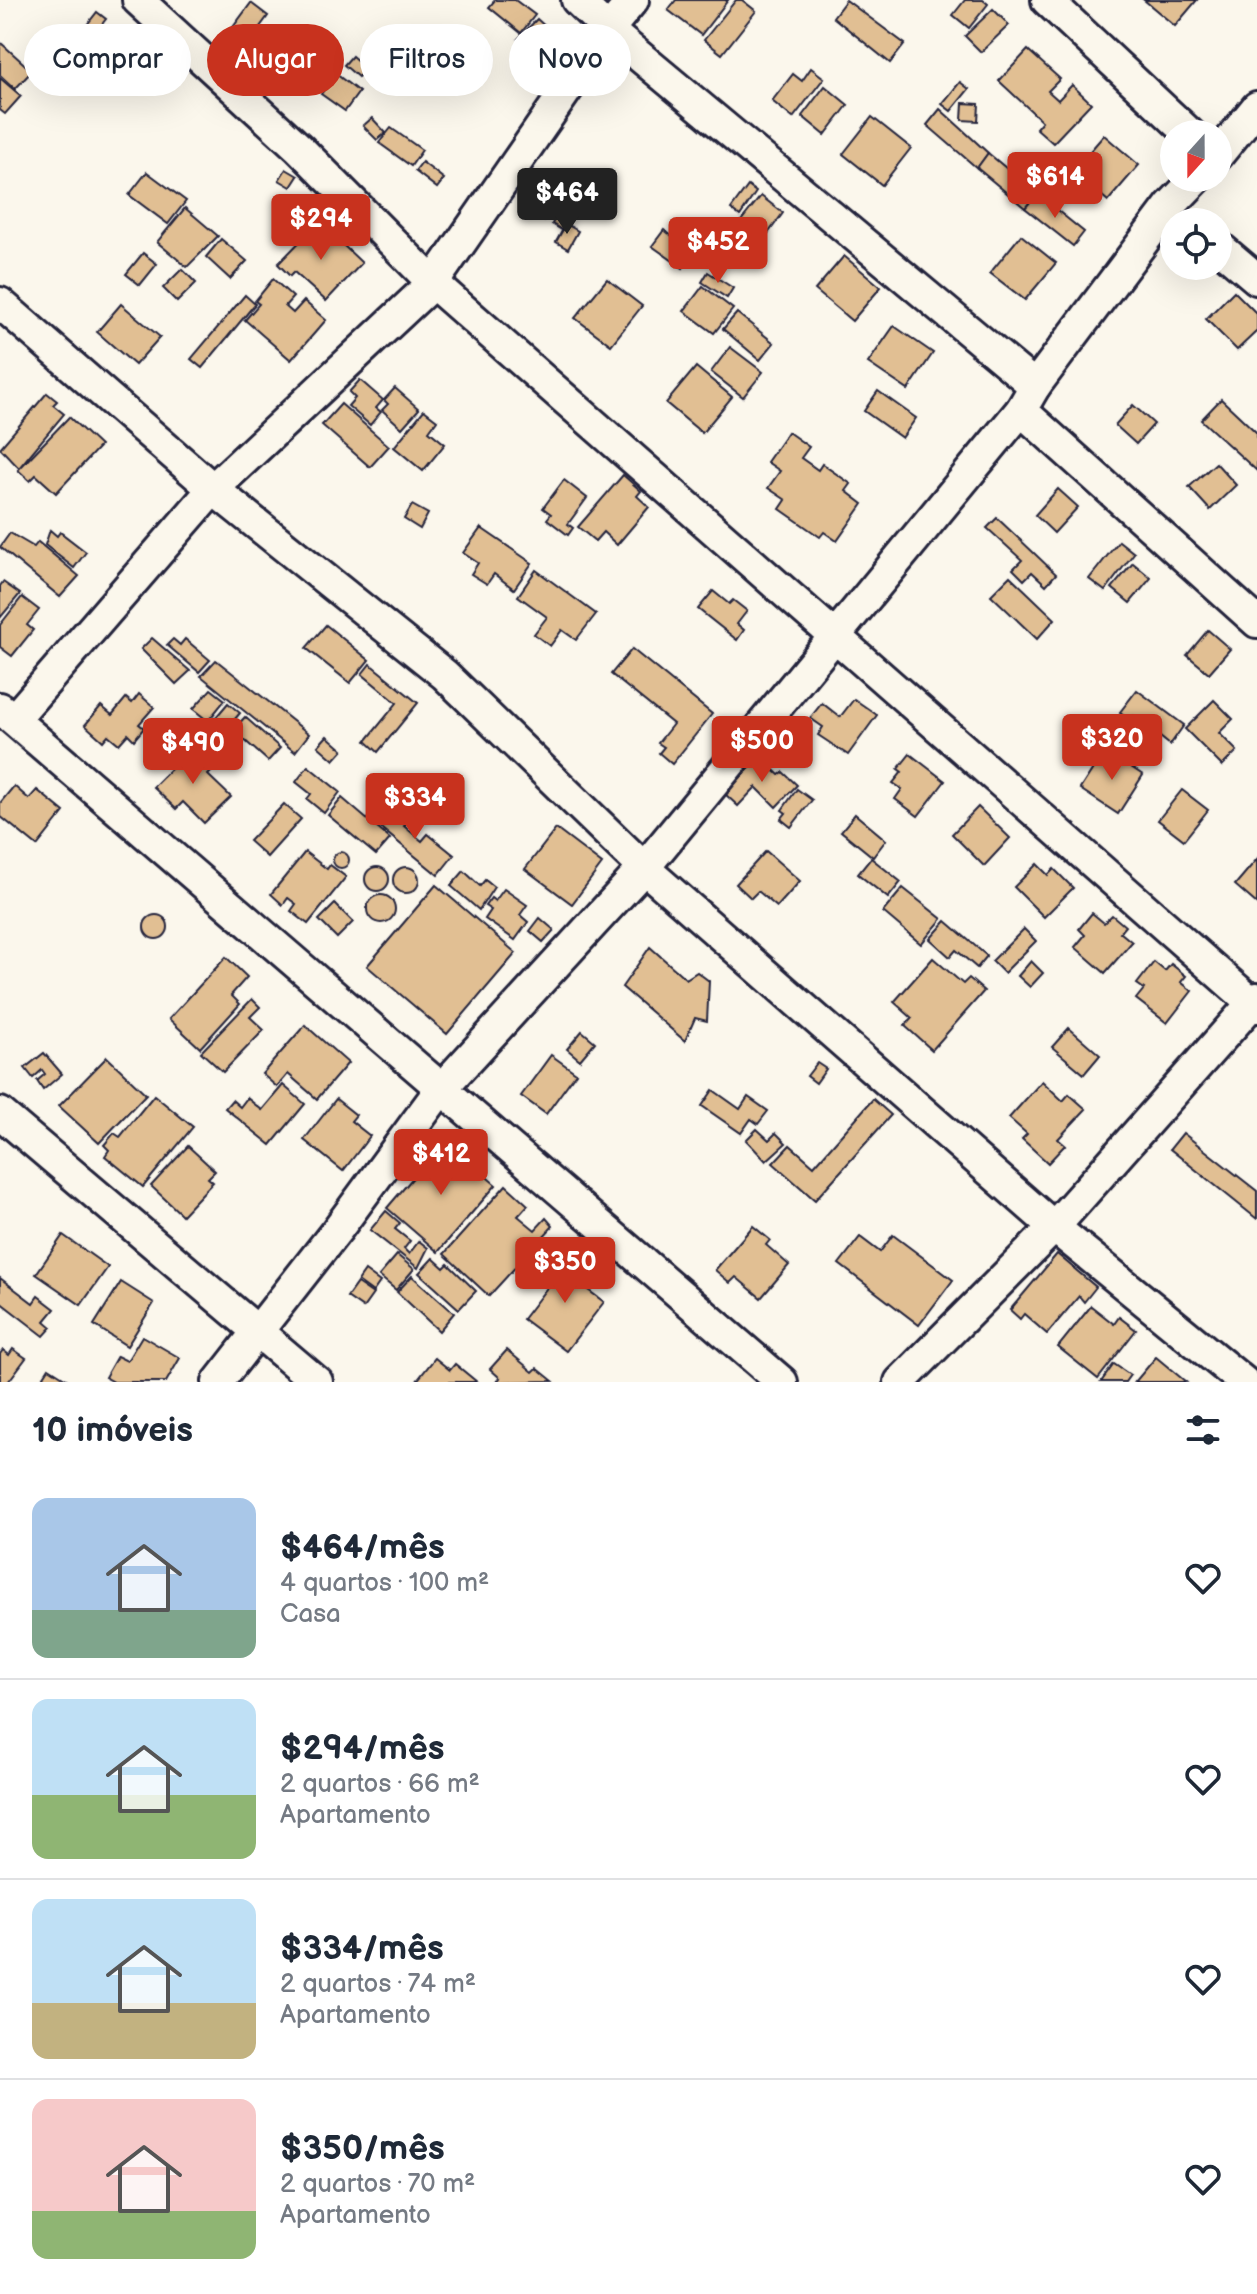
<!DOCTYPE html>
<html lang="pt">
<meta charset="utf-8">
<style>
:root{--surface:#fff;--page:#f2f2f3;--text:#1f2937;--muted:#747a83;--line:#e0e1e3;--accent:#c8321e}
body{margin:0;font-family:"Balsamiq Sans",sans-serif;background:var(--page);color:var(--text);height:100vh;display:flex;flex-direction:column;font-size:30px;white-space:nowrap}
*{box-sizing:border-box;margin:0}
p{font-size:26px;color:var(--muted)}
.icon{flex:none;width:44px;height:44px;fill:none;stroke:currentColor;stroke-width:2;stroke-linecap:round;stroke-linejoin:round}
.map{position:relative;height:1382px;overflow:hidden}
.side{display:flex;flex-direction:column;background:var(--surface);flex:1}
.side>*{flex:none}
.banner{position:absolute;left:24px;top:24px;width:800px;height:72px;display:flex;gap:16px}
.needle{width:52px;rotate:201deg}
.controls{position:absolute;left:1160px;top:120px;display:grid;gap:16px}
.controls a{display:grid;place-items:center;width:72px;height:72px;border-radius:50%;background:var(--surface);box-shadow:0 8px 32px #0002;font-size:40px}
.price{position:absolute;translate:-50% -68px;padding:0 18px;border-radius:8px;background:var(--accent);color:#fff;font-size:26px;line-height:52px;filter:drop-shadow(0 2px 4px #0008)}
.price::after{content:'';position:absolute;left:50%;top:48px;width:24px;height:18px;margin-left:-12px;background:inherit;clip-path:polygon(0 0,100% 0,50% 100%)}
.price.on{background:#222;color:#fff}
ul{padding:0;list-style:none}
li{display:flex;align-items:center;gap:24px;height:200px;padding:0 32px}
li+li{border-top:2px solid var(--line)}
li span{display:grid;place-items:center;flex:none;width:224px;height:160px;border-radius:16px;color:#555}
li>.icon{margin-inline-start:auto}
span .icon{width:96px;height:96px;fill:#fffc;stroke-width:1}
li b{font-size:34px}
h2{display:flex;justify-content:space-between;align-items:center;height:96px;padding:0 32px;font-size:34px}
.pill{padding:0 28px;border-radius:36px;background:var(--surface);box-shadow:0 8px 32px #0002;font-size:28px;line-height:72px}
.pill.on{background:var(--accent);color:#fff}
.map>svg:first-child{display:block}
.building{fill:#e1bf93;stroke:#22223b;stroke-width:2}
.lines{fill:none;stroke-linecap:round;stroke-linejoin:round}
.street-casing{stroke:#22223b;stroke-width:36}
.street{stroke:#fbf7ec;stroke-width:30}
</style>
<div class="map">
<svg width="1257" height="1382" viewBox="0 0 1257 1382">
<rect width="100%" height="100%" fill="#fbf7ec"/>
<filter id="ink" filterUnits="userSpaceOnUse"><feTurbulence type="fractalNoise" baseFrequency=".0125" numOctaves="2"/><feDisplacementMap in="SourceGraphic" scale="16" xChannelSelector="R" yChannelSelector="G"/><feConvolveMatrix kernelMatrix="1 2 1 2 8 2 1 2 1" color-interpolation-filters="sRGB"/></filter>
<g filter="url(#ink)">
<g class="building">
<path d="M495 0H515L535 15 521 33 489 7Z"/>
<path d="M676 0H728L701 35 668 10Z"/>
<path d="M736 0H742L756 11 722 54 704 40Z"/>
<path d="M846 0 905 44 890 63 833 17Z"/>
<path d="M965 0H983L988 4 969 28 953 15Z"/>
<path d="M1144 0H1197L1175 26Z"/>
<path d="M251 3 268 16 240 54 222 42Z"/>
<path d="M993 9 1009 25 981 52 965 36Z"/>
<path d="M97 12 106 19 95 33 86 26Z"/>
<path d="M537 19 559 39 540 59 518 39Z"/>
<path d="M465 38 484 50 457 88 418 60 429 45 450 60Z"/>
<path d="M279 40 293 53 285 62 271 49Z"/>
<path d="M0 42 32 71 15 89 0 75Z"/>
<path d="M296 50 328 76 317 89 285 64Z"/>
<path d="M1028 50 1060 79 1048 91 1058 100 1072 85 1091 103 1053 143 1036 128 1042 121 999 81Z"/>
<path d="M352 56 366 68 358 77 344 65Z"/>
<path d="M811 68 824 78 793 118 772 101 793 74 802 81Z"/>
<path d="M336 74 359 92 345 111 321 94Z"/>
<path d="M0 78 21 96 5 114 0 110Z"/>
<path d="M960 82 969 89 951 111 942 104Z"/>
<path d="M825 86 848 105 825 135 802 116Z"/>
<path d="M963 103 979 104 978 121 962 120Z"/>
<path d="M940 109 988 153 977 168 927 125Z"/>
<path d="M872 117 911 148 882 185 843 154Z"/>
<path d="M372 118 386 133 377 140 363 126Z"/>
<path d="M391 128 422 150 411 166 379 143Z"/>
<path d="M1104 135 1139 165 1108 201 1073 171Z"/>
<path d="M988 153 1037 194 1025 208 977 168Z"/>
<path d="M422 162 444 179 437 188 415 171Z"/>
<path d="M286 169 298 176 291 187 279 180Z"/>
<path d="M147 172 186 201 168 224 129 195Z"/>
<path d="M748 186 756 192 740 216 731 209Z"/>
<path d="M1037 194 1084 232 1073 246 1025 208Z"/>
<path d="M761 196 783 213 764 239 741 221Z"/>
<path d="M539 201 551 208 544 221 532 214Z"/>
<path d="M560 207 571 212 562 230 552 224Z"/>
<path d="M185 208 218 236 187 267 157 242Z"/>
<path d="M319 222 362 263 326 301 294 272 290 276 278 264Z"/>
<path d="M566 224 578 231 568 249 556 242Z"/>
<path d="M664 230 694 252 683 268 652 246Z"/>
<path d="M1021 235 1056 263 1025 300 990 273Z"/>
<path d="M221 239 247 261 230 279 206 257Z"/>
<path d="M143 253 157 264 140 285 126 274Z"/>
<path d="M844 256 881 287 852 321 815 290Z"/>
<path d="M182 269 196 283 177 302 163 288Z"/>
<path d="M708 272 733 288 727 298 702 282Z"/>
<path d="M273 279 293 297 285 306 293 313 304 301 326 320 291 360 245 320 259 304 255 301Z"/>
<path d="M607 279 642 306 611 345 575 318Z"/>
<path d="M703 286 733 309 714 333 684 311Z"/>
<path d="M1234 291 1257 314V331L1237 350 1206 319Z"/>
<path d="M245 295 255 304 202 368 191 359Z"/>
<path d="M121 304 160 337 135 365 97 332Z"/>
<path d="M737 313 774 343 760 360 723 329Z"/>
<path d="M894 326 933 353 908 390 868 363Z"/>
<path d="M730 347 763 372 743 397 711 372Z"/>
<path d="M696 367 732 397 702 433 666 403Z"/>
<path d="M360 380 383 400 376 408 381 412 370 425 348 406 355 398 349 392Z"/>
<path d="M395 388 419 409 402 428 382 410 388 404 384 400Z"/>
<path d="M878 391 916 418 902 438 864 411Z"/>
<path d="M47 393 57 401 53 405 64 414 19 468 0 448Z"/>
<path d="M1221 399 1257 433V471L1201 420Z"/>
<path d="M341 404 389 446 370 467 322 425Z"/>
<path d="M1133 405 1154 424 1136 444 1115 425Z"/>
<path d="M424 410 437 420 429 431 445 444 423 471 394 447Z"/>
<path d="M69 417 100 446 56 493 36 475 30 481 18 470Z"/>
<path d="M788 432 809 447 801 458 818 470 822 464 851 484 846 491 863 504 837 541 824 532 820 537 780 509 786 500 768 488 780 471 767 462Z"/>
<path d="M1216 463 1236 485 1210 510 1189 487Z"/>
<path d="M623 475 641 491 637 496 649 507 617 545 603 532 595 541 578 527Z"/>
<path d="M564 480 587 498 568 524 573 528 568 535 547 519 551 514 543 508Z"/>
<path d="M1058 489 1078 507 1054 533 1035 515Z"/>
<path d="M412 505 428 514 420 529 404 519Z"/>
<path d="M997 518 1056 574 1046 585 1032 572 1024 580 1013 569 1022 560 987 528Z"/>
<path d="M481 528 532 563 514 589 494 574 487 584 471 574 478 563 463 553Z"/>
<path d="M50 530 57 536 60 532 86 552 74 568 45 545Z"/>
<path d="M10 533 34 547 38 542 79 576 60 597 0 547Z"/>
<path d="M1119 541 1134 553 1105 591 1089 579Z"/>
<path d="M1133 563 1151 578 1130 603 1112 588Z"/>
<path d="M536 570 596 614 576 640 562 630 550 646 534 634 547 617 518 596Z"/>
<path d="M1010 576 1055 619 1037 639 991 595Z"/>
<path d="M3 582 20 594 0 618V586Z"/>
<path d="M713 591 729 604 733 600 747 611 737 624 744 630 737 640 698 609Z"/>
<path d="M22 597 39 610 27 625 33 630 12 656 0 647V625Z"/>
<path d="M326 625 369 660 350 683 306 648Z"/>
<path d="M1208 630 1230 649 1209 673 1187 655Z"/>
<path d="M152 638 190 671 176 684 141 649Z"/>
<path d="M173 639 180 645 185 639 210 660 199 672 167 645Z"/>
<path d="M632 649 712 714 672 764 659 753 664 747 658 743 673 724 611 674Z"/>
<path d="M216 660 309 734 295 752 201 676Z"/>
<path d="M370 664 418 703 378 752 366 741 397 703 362 674Z"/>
<path d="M211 689 225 700 208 721 193 709Z"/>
<path d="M1137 690 1184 725 1170 745 1134 716 1131 720 1120 712Z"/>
<path d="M139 694 154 707 139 724 144 728 134 740 128 734 119 744 108 735 103 741 85 725 101 706 112 715 126 698 132 703Z"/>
<path d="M854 699 877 715 848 755 818 735 823 727 810 718 822 703 840 717Z"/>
<path d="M1214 700 1233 719 1219 733 1237 751 1222 766 1185 729Z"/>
<path d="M228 703 240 713 223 733 211 723Z"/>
<path d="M245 717 280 748 268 761 233 730Z"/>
<path d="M327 736 343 750 334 760 318 746Z"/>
<path d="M194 746 216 767 208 775 231 797 204 823 183 802 176 809 153 787Z"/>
<path d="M1105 750 1143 775 1118 814 1080 789Z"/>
<path d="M910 754 945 781 918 816 895 799 902 789 893 783 902 772 898 769Z"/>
<path d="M760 757 779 775 783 772 797 785 776 807 756 787 738 806 725 794Z"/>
<path d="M308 766 340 792 324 813 307 799 311 794 296 782Z"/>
<path d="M14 786 29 799 37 790 64 812 37 846 0 816V803Z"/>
<path d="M797 789 812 800 791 827 781 819 786 813 782 810Z"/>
<path d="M1182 790 1208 810 1184 840 1158 820Z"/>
<path d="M342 798 390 839 376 855 328 815Z"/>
<path d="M284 804 301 819 267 857 249 841Z"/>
<path d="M392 804 410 818 404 826 422 841 428 834 454 855 438 875 376 824Z"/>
<path d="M978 807 1010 838 984 866 952 834Z"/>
<path d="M855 814 886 840 873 857 841 831Z"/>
<path d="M556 829 602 864 572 904 525 869Z"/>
<path d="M766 851 800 881 777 907 758 891 751 898 736 884Z"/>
<path d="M305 852 327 869 330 865 346 877 308 924 291 911 296 904 288 898 283 905 271 894Z"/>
<circle cx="341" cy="860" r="8"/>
<path d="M871 858 901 882 888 898 858 874Z"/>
<path d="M1257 859V904L1235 885Z"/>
<path d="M1037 864 1048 875 1054 869 1073 888 1044 917 1014 887Z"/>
<circle cx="406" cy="880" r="13"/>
<circle cx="377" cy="879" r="12"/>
<path d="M464 871 480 886 485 880 494 887 479 910 451 886Z"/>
<path d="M436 885 516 953 447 1034 367 966Z"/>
<path d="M903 888 942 919 921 944 883 912Z"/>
<path d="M504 889 527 905 520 915 528 922 515 940 485 919 491 910 485 906 491 898 495 901Z"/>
<circle cx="381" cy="909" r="14"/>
<path d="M335 904 353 922 337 938 319 920Z"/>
<path d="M1092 913 1104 923 1112 915 1125 926 1120 932 1132 942 1105 973 1075 947 1085 935 1079 929Z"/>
<circle cx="156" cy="927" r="12"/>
<path d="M540 918 554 930 543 942 530 931Z"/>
<path d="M946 921 987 956 977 968 956 950 950 957 930 939Z"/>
<path d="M1024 929 1036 941 1004 973 992 961Z"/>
<path d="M650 947 686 979 697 972 709 981 707 1021 695 1018 685 1041 622 987Z"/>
<path d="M226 957 247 977 231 995 240 1004 200 1048 169 1019Z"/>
<path d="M933 958 963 984 969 978 984 991 932 1050 905 1026 912 1018 894 1002Z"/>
<path d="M1031 961 1043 973 1030 987 1018 976Z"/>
<path d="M1154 962 1165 971 1171 964 1186 976 1181 982 1192 991 1167 1023 1136 999 1144 989 1137 984Z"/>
<path d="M252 999 260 1007 250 1017 264 1030 223 1072 201 1052Z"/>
<path d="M305 1025 348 1063 317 1099 288 1074 277 1087 262 1074Z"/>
<path d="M1069 1028 1100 1055 1084 1074 1052 1047Z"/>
<path d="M582 1031 595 1042 580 1060 567 1049Z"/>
<path d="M44 1053 62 1074 43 1090 37 1081 45 1074 42 1070 33 1078 25 1068Z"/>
<path d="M551 1055 576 1073 546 1114 521 1096Z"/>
<path d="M107 1057 146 1094 99 1143 59 1106Z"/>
<path d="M817 1063 826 1069 816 1083 807 1076Z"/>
<path d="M1042 1081 1063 1101 1069 1094 1086 1109 1058 1139 1065 1145 1048 1163 1022 1139 1027 1134 1009 1118Z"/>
<path d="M283 1085 305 1104 271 1145 225 1108 232 1100 240 1107 247 1098 262 1110Z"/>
<path d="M713 1090 740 1109 748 1097 768 1111 758 1124 751 1119 741 1133 702 1106Z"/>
<path d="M154 1095 193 1127 143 1187 105 1156 109 1150 104 1145 114 1133 120 1137Z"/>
<path d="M336 1099 356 1115 351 1121 370 1136 343 1171 304 1140Z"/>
<path d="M873 1099 891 1115 815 1200 773 1163 790 1145 814 1166Z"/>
<path d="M757 1129 769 1140 776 1133 786 1143 766 1161 746 1140Z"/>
<path d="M1183 1133 1257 1191V1219L1170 1149Z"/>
<path d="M446 1139 461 1152 450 1165 456 1171 466 1159 496 1185 438 1252 387 1208Z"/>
<path d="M188 1146 215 1171 208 1178 213 1182 182 1215 151 1186Z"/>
<path d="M506 1185 528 1205 518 1216 535 1230 546 1218 553 1226 489 1296 444 1254Z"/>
<path d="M386 1211 400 1223 395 1229 410 1241 404 1249 409 1254 419 1241 428 1248 418 1268 370 1230Z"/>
<path d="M753 1226 770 1240 766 1245 789 1265 761 1298 736 1277 730 1283 715 1270Z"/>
<path d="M63 1235 108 1267 81 1305 36 1274Z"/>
<path d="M893 1235 953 1280 919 1325 839 1264 860 1237 880 1252Z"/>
<path d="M1057 1254 1096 1287 1084 1302 1079 1296 1047 1334 1024 1314 1020 1319 1010 1310Z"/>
<path d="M397 1255 414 1269 396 1290 379 1276Z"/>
<path d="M572 1255 595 1272 584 1287 604 1302 566 1351 523 1319Z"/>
<path d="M433 1258 444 1268 448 1264 476 1291 459 1309 419 1273Z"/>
<path d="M365 1271 380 1282 373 1292 358 1281Z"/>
<path d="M412 1276 454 1313 439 1331 397 1292Z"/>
<path d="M0 1278 33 1303 38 1296 55 1309 45 1321 52 1327 44 1336 0 1302Z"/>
<path d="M121 1282 154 1303 127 1346 94 1325Z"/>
<path d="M357 1283 373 1294 363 1308 347 1297Z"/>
<path d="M1091 1306 1114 1324 1119 1317 1136 1330 1098 1379 1058 1347Z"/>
<path d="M142 1336 180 1358 166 1382H114L105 1377 117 1356 127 1361Z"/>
<path d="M13 1349 26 1358 8 1382H0V1354L3 1350 9 1355Z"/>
<path d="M507 1350 533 1372 537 1368 553 1381 497 1382 500 1378 490 1369Z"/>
<path d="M1156 1357 1186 1382H1135Z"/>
<path d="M435 1358 450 1370 455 1364 477 1382H416Z"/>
<path d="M1114 1364 1130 1375 1125 1382H1101Z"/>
<path d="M49 1368 71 1382H40Z"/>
</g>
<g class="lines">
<g class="street-casing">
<g id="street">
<path d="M138 0 299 148 433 283 1257 1007"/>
<path d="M577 0 608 30 1035 386"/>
<path d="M1047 0 1190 134"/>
<path d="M1218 155 1257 107"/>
<path d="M1218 246 1257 279"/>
<path d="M0 303 213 489 445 675 644 868 1054 1227 1244 1382"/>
<path d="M1021 410 1257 622"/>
<path d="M0 708 782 1382"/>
<path d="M14 719 213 489 433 283 608 30 633 0"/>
<path d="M0 1113 317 1382"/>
<path d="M218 1382 337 1230 440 1090 644 868 1021 410 1035 386 1170 206 1197 178"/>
<path d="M900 1382 1054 1227 1257 998"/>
</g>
</g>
<use href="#street" class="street"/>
</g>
</g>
</svg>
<div class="controls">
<a><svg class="needle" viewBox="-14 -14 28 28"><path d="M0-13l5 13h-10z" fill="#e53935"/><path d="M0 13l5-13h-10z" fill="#747a83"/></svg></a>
<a><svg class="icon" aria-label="locate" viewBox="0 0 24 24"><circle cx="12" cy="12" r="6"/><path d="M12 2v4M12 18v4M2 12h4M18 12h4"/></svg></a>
</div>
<b class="price" style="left:1055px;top:220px">$614</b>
<b class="price on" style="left:567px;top:236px">$464</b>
<b class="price" style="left:321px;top:262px">$294</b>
<b class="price" style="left:718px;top:285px">$452</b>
<b class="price" style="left:1112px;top:782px">$320</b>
<b class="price" style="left:762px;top:784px">$500</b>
<b class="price" style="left:193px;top:786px">$490</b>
<b class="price" style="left:415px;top:841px">$334</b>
<b class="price" style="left:441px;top:1197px">$412</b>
<b class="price" style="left:565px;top:1305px">$350</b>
<div class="banner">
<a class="pill">Comprar</a>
<a class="pill on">Alugar</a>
<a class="pill">Filtros</a>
<a class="pill">Novo</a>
</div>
</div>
<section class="side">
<h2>10 imóveis<svg class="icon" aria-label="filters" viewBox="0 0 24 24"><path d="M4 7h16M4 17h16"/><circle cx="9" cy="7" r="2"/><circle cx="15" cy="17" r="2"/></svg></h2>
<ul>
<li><span style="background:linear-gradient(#a9c7e8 70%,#7fa58c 0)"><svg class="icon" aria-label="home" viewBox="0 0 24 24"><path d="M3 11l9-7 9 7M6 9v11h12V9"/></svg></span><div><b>$464/mês</b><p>4 quartos · 100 m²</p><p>Casa</p></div><svg class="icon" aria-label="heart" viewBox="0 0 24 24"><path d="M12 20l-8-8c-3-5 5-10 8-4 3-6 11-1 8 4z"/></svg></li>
<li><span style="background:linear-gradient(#bfe0f5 60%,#8fb573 0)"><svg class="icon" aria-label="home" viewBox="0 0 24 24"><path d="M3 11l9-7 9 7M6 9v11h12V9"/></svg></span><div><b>$294/mês</b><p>2 quartos · 66 m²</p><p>Apartamento</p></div><svg class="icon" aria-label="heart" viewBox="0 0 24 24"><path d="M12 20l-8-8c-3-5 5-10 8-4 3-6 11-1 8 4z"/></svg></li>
<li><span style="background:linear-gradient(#bfe0f5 65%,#c2b280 0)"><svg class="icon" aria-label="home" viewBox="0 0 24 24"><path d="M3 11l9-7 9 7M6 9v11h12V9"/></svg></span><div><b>$334/mês</b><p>2 quartos · 74 m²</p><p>Apartamento</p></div><svg class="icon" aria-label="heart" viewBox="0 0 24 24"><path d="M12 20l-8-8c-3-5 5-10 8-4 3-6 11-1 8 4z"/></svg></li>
<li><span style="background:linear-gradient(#f6c9c9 70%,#8fb573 0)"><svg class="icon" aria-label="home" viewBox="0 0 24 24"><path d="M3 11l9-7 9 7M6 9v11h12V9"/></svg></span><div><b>$350/mês</b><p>2 quartos · 70 m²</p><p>Apartamento</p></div><svg class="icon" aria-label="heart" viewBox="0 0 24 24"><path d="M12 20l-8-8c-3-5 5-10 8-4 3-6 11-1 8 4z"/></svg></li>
</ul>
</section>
